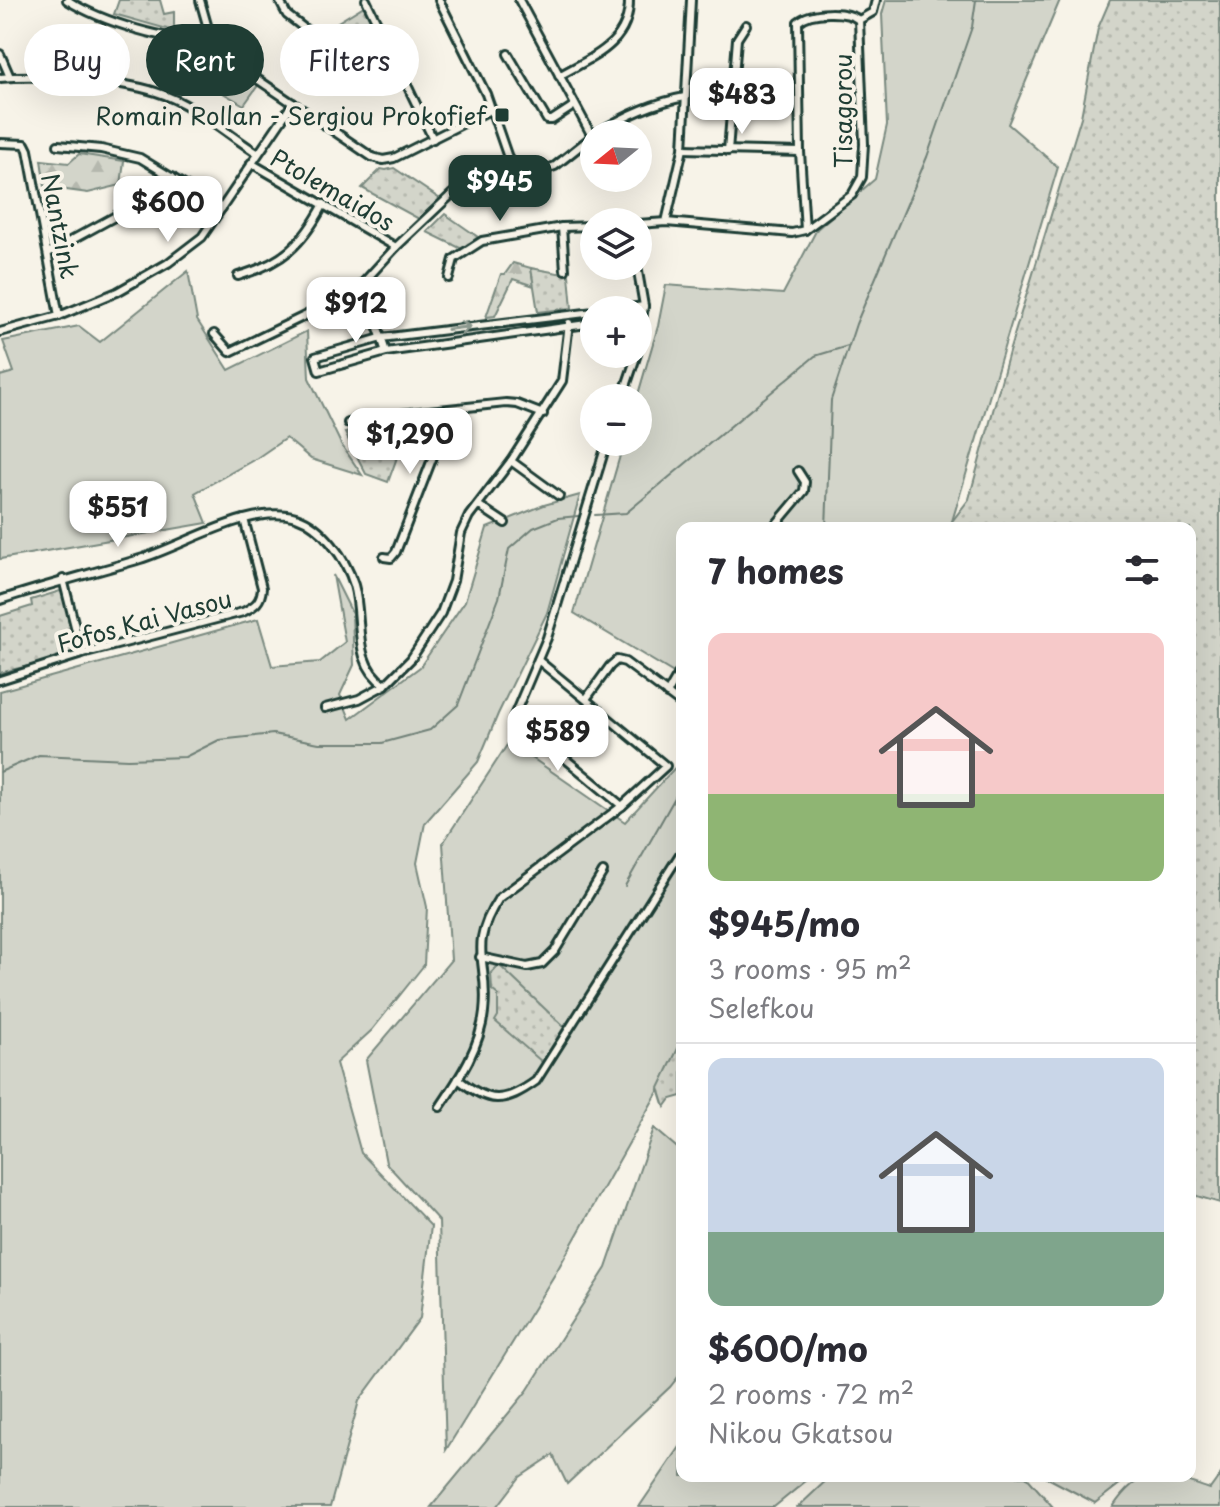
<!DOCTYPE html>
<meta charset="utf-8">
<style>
:root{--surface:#fff;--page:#f2f2f3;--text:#2b2b33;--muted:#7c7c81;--line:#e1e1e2;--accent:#1f3d34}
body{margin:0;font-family:"Playpen Sans",sans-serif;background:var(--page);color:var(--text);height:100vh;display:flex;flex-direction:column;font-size:30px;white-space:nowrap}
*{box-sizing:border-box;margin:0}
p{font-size:26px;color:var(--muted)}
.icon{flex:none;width:44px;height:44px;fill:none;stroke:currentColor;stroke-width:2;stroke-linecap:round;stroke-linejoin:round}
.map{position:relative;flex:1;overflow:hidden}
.side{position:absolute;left:676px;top:522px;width:520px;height:960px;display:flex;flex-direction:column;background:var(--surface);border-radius:16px;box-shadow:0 8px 32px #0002}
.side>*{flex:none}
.guide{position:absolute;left:24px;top:24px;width:532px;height:72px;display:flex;gap:16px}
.needle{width:52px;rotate:252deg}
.buttons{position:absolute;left:580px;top:120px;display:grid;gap:16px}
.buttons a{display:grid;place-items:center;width:72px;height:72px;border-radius:50%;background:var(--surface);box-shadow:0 8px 32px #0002;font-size:40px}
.price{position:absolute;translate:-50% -68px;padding:0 18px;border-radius:16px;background:#fff;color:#222;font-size:26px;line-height:52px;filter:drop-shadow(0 2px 4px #0008)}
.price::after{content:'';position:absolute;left:50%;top:48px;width:24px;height:18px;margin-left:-12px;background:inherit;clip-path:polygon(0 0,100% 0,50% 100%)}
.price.active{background:var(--accent);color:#fff}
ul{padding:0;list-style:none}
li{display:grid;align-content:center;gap:16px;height:424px;padding:0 32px}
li+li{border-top:2px solid var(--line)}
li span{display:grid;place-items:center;height:248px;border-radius:16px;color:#555}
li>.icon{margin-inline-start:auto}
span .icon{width:144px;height:144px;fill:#fffc;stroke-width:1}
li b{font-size:34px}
h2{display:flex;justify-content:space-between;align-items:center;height:96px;padding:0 32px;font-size:34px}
.chip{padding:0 28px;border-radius:36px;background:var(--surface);box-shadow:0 8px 32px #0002;font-size:28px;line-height:72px}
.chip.active{background:var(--accent);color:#fff}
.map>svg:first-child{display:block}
.grass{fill:#d3d5ca;stroke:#79897f;stroke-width:2}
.forest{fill:url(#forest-firs);stroke:#79897f;stroke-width:2}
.park{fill:url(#park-dots);stroke:#79897f;stroke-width:2}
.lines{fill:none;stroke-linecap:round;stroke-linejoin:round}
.stream{stroke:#6f8077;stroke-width:2}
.street-casing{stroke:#1f3d34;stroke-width:12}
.street{stroke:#f7f3e8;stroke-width:6}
.oneway{stroke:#8b988e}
.poi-dot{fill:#1f3d34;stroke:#f7f3e8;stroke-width:3}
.labels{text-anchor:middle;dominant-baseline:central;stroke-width:8;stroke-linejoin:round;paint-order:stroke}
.street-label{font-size:24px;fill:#1f3d34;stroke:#f7f3e8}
.poi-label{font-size:24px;fill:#1f3d34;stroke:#f7f3e8;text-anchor:end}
</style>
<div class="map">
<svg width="1220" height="1507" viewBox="0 0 1220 1507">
<defs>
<pattern id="forest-firs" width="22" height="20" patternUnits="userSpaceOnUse" patternTransform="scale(2)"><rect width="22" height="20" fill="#d3d5ca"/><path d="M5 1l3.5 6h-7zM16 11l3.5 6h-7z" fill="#b5b8ae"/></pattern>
<pattern id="park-dots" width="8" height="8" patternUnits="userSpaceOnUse" patternTransform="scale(2)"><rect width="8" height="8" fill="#d3d5ca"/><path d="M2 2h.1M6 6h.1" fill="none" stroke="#b5b8ae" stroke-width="1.8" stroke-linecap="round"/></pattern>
</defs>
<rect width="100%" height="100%" fill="#f7f3e8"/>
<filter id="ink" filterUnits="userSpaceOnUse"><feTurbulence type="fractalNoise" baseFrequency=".0125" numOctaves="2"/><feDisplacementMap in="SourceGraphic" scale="16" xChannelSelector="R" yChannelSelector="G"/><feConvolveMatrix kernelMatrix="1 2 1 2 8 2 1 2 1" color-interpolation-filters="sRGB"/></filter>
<g filter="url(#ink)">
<g class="grass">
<path d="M886 0H1060L1008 124 1058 167 950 528H682V678L574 613 624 442H638L637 398 658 326 666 285 783 294 817 229 875 179 887 125 882 14Z"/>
<path d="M188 271 197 320 229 370 307 331 309 378 341 444 362 475 311 459 286 438 257 458 195 493 207 523 0 559V376L14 372 3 341 79 326 100 342Z"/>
<path d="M580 495 547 613 498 714 478 762 425 823 417 863 427 907 424 965 372 1030 336 1063 361 1153 431 1226 420 1318 359 1401 330 1507H0V691L258 619 272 666 320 662 345 642 333 575 352 613 354 665 340 695 350 719 420 667 465 601 487 528 544 505Z"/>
<path d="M509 742 625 822 682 760V1049L555 1274 446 1450 439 1221 386 1163 366 1060 451 960 443 843Z"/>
<path d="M654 1128 682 1152V1372L670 1387 567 1484 553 1455 520 1477 497 1507H431L527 1391 606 1268Z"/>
<path d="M682 1444V1476H812L774 1507H639Z"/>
<path d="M1220 1475V1507H1113C1143 1461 1165 1474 1210 1489Z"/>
<path d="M831 1476H1026L1053 1507H798Z"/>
<path d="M1044 1476H1130L1095 1503Z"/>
</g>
<g class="forest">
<path d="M225 60 259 84 244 105 211 86Z"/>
<path d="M79 154 124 161 121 185 88 193 45 187 41 160 69 163Z"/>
<path d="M513 263 531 268 534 286 513 279 495 316 486 317 501 274H505Z"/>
</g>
<g class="park">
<path d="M119 0H160L164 14 174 12V31L114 14Z"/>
<path d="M1110 0H1220V1203L1190 1194V528H947L969 499 1009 352 1081 117 1098 28Z"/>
<path d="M364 6 385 53C368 79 336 45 320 33Z"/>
<path d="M394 168 440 199 419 219 362 188 381 169 386 170Z"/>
<path d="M445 214 478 237 462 249 427 232Z"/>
<path d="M531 268 569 275 572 308 538 312Z"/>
<path d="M401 422 403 441 388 482 366 474 345 433Z"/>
<path d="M60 591 65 594 79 648C67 660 19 667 0 673V616L32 606 31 600Z"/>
<path d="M499 965 564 1027 542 1062 495 1021 498 1016V995L492 990 491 973Z"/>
<path d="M682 1040V1096L671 1099 665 1107 659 1088Z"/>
</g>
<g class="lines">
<g class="stream">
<path d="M595 515 626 513 815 356 848 346"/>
<path d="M826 528 831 400 856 324 927 157 972 27 976 0"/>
<path d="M0 772 39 755 128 759 185 757 219 740 273 734 319 743H382L430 730 458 705 499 598 509 549 533 528 558 518 578 516"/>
<path d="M625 886 682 785"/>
</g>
<g class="street-casing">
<g id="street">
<path d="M67 0C100 21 172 44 211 39"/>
<path d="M200 0 211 39"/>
<path d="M279 0 287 15 353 66C369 72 381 66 397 59"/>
<path d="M366 0 433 139"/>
<path d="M439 0 486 94 514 175"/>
<path d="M519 0 592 136"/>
<path d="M859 20 873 12 876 0"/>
<path d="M211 39 238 66 372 157 383 160 394 158 492 109"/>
<path d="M0 54 10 77"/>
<path d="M508 54 547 120H552L575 105"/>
<path d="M559 76C592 57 630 44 629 0"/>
<path d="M0 78C38 74 119 80 156 92 192 103 226 133 257 153"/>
<path d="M596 134C624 116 652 103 685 97"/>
<path d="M0 143 25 144 28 150 59 316"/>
<path d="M58 145 101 149 140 158 222 208"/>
<path d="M683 149 800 152"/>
<path d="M728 151 737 39 746 25"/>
<path d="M251 163 396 247"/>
<path d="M666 222 683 149 691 0"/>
<path d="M638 224 666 222 792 233 805 230 852 195 862 177 864 144 859 20"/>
<path d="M562 227 565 270"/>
<path d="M805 230 800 152 798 22C810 11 846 10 859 20"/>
<path d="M48 253 114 217 172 177"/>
<path d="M637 266 644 306 638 350"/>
<path d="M238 276C283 263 302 245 324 204"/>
<path d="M449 278 454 259 482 241 562 227 594 226"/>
<path d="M363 283 386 352"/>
<path d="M613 310 644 306"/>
<path d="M594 312 381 338 315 357 319 371 386 352 594 323"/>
<path d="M0 332 59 316 117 292 168 263 202 237 293 103"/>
<path d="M214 334 230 352 346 296 363 283 396 247 452 194 468 185 482 178 531 175 555 166 594 135"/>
<path d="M622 398 637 354"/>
<path d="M348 423 381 416 506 403 517 404 543 414"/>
<path d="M607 442 547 638 514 716 622 806"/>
<path d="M511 461 559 496"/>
<path d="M478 505 505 523"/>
<path d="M773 528 804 491 805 482 798 471"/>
<path d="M384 557 391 558 396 552 441 436 444 411"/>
<path d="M63 579 82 654"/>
<path d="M0 600C46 585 93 573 140 559 184 546 250 503 296 517 323 526 346 559 354 585 364 619 351 663 385 685"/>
<path d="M0 680 82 654 243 612C255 606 261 602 262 588L244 519"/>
<path d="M667 694 682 668"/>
<path d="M586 699 610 666 617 660 625 662 680 703"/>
<path d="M325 708 359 699 385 685 411 659 441 613 453 581 461 533 469 516 511 461 562 381 569 323"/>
<path d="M480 957 527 967 542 964 555 951 603 872"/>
<path d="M458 1079C489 1104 504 1104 536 1081L682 851"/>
<path d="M440 1107C460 1077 480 1048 484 1012 490 962 466 949 499 898L622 806 666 766 538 660"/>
</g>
</g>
<use href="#street" class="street"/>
</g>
<defs><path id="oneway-shaft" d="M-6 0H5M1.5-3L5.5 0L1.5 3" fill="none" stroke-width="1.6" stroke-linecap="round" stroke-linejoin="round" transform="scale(2)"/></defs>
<use class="oneway" href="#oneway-shaft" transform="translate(459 328) rotate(-7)"/>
</g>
<rect class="poi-dot" x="494" y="107" width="16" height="16" rx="4"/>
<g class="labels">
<g class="street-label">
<text transform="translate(842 111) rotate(-90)">Tisagorou</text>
<text transform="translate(333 189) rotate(30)">Ptolemaidos</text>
<text transform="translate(61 226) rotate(79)">Nantzink</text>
<text transform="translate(144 620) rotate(-15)">Fofos Kai Vasou</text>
</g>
<g class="poi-label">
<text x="486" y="115">Romain Rollan - Sergiou Prokofief</text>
</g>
</g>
</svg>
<div class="buttons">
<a><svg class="needle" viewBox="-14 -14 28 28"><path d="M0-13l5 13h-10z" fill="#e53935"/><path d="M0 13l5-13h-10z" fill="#7c7c81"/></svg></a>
<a><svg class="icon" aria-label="layers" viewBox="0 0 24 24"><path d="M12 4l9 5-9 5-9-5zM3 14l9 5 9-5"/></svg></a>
<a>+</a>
<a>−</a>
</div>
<b class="price" style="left:742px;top:136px">$483</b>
<b class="price active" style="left:500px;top:223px">$945</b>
<b class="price" style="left:168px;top:244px">$600</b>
<b class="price" style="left:356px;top:345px">$912</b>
<b class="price" style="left:410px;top:476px">$1,290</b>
<b class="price" style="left:118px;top:549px">$551</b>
<b class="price" style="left:558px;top:773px">$589</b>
<div class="guide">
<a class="chip">Buy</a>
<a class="chip active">Rent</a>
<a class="chip">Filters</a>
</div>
<section class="side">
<h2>7 homes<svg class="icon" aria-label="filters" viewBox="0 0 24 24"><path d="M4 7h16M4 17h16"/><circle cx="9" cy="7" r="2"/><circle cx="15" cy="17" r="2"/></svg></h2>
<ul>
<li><span style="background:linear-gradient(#f6c9c9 65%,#8fb573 0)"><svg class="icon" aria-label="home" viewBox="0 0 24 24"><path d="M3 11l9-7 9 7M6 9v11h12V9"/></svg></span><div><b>$945/mo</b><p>3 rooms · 95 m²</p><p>Selefkou</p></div></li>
<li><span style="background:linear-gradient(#c9d6e8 70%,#7fa58c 0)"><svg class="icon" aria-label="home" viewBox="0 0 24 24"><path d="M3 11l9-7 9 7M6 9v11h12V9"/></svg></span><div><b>$600/mo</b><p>2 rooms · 72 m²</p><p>Nikou Gkatsou</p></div></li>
</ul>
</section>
</div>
